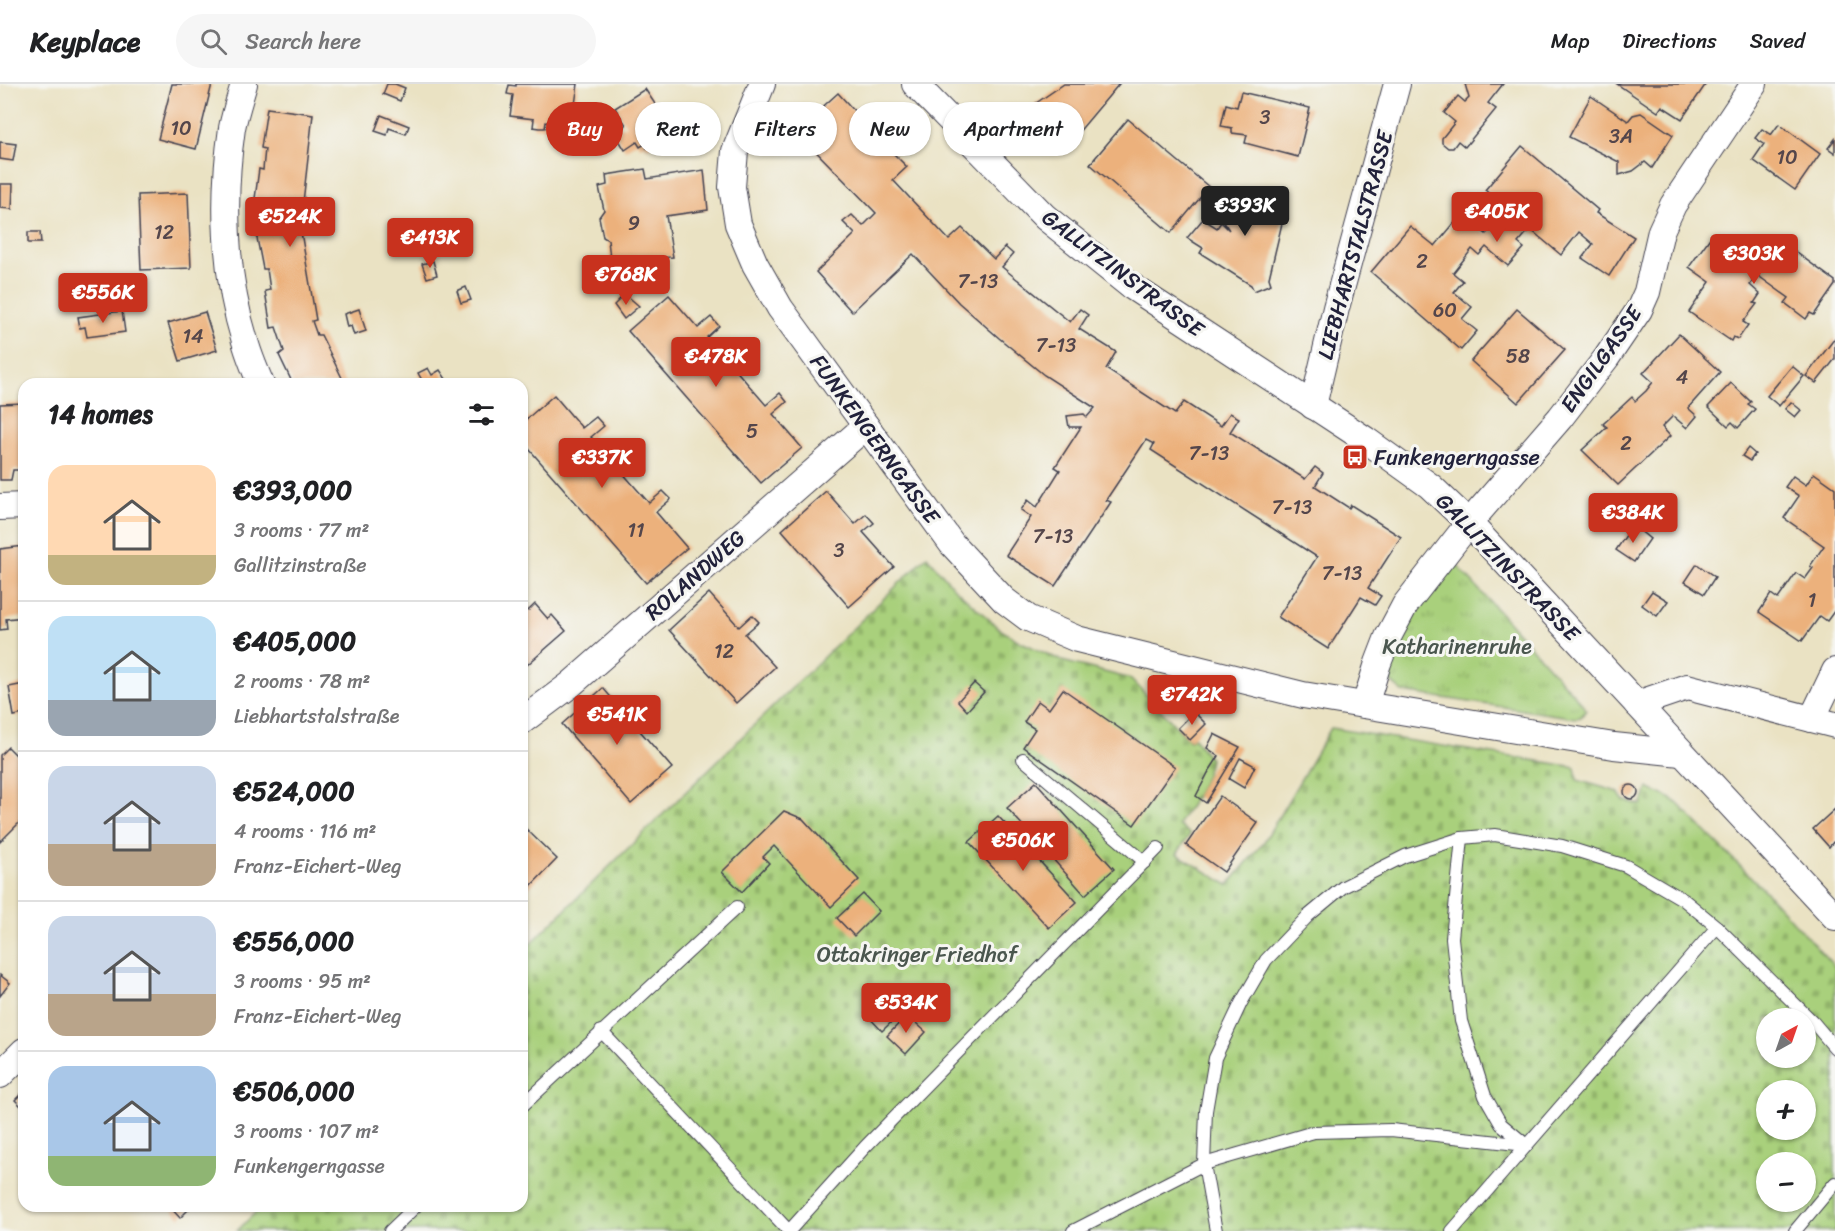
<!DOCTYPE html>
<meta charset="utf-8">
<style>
:root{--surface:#fff;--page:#f6f6f6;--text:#202124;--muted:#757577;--line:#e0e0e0;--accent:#c8321e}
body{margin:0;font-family:Sriracha,sans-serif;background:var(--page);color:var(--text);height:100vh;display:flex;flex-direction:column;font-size:22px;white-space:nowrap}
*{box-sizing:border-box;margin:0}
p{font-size:20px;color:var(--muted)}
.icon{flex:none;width:33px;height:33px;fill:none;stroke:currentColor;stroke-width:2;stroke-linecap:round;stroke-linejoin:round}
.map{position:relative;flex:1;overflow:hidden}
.details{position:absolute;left:18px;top:294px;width:510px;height:834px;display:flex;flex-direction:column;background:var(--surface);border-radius:18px;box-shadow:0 2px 4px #0004}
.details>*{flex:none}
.top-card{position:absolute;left:546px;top:18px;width:570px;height:54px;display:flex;gap:12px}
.needle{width:39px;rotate:40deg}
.fabs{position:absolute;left:1756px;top:924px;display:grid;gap:12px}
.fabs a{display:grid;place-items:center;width:60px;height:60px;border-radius:50%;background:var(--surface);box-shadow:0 2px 4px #0004;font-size:30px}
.price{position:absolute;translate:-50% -51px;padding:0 14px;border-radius:6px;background:var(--accent);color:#fff;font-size:20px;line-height:39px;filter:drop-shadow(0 2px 3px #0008)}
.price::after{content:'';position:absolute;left:50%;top:36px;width:18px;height:14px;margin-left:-9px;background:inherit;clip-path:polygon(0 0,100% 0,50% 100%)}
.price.on{background:#222;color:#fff}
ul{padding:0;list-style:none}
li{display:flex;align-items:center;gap:18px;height:150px;padding:0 30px}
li+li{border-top:2px solid var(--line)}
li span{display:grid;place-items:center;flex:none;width:168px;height:120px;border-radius:18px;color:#555}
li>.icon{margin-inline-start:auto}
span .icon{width:72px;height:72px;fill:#fffc;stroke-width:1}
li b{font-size:26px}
h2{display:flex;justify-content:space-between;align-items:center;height:72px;padding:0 30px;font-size:26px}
.pill{padding:0 21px;border-radius:27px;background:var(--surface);box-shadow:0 2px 4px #0004;font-size:21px;line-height:54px}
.pill.on{background:var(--accent);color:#fff}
header{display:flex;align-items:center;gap:36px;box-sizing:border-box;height:84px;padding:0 30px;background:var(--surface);border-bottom:2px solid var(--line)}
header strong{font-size:28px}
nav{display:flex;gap:33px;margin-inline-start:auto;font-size:21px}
.search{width:420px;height:54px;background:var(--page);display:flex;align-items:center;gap:15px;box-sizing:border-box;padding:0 21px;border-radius:33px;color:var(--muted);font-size:22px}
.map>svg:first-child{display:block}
.grass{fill:url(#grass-tufts);stroke:#66795b;stroke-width:1.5}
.cemetery{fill:url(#cemetery-stones);stroke:#66795b;stroke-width:1.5;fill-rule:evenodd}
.building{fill:#ecb17c}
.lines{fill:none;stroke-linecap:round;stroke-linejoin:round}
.lane-casing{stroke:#403f4f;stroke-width:14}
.street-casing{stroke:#403f4f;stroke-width:28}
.lane{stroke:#fff;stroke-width:12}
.street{stroke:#fff;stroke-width:26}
.labels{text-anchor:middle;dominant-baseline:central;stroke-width:6;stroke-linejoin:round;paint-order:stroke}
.number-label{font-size:20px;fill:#54464b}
.street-label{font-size:22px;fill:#22223b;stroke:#f6f6f2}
.poi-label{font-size:22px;fill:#22223b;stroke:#f6f6f2;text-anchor:start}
.park-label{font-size:22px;fill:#4a564e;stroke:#f6f6f2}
</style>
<header>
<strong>Keyplace</strong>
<div class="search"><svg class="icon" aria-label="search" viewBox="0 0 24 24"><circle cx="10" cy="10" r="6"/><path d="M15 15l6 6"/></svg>Search here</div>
<nav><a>Map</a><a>Directions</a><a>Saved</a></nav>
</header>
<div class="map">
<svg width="1835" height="1147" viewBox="0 0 1835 1147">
<defs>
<pattern id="grass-tufts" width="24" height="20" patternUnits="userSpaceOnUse" patternTransform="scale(1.5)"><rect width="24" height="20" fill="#a9d07b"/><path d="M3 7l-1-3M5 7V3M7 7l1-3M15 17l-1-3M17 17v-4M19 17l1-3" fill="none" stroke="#91b26b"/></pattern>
<pattern id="cemetery-stones" width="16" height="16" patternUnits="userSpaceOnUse" patternTransform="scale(1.5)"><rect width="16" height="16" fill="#a9d07b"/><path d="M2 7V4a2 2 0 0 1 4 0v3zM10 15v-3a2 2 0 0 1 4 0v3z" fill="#91b26b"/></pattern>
</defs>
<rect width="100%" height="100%" fill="#f6f6f2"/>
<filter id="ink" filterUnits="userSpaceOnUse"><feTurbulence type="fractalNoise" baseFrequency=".0167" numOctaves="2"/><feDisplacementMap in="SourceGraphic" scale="12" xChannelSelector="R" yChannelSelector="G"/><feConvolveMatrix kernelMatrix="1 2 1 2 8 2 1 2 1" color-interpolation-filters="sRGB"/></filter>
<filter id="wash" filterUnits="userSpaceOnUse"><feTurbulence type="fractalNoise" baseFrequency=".008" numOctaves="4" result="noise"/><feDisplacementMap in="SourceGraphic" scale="24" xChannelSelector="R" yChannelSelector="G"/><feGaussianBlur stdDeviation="1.35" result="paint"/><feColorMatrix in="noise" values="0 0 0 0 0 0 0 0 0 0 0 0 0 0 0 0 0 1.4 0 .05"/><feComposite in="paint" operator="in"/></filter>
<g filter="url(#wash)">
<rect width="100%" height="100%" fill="#eae2c3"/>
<path class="grass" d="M1455 479 1584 622 1586 626 1581 633 1576 634 1403 608 1391 598 1388 585 1398 559 1417 524Z"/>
<path class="cemetery" d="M927 472 953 503 1001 546 1019 557 1062 577 1131 595 1189 656 1194 654 1210 675C1206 700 1191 720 1178 741L1190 750 1177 770 1228 801 1264 758 1331 644 1575 683 1577 696 1618 708 1623 716 1641 721 1648 704 1674 716 1763 805 1835 883V1147H237L262 1122H522V868ZM1767 934H1806V974H1767ZM1767 1006H1806V1046H1767ZM1767 1078H1806V1118H1767Z"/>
<g id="blocks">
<g class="building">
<path d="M172 0H212L196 65 158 55Z"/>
<path d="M387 0H395L405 4 400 17 383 10Z"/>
<path d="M516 0H578L572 41 546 38 545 44H540L533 43 534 35 510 32 513 11 507 10 509 1 516 2Z"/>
<path d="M1064 0H1119L1067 62 1026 26Z"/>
<path d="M1465 0H1503L1488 19 1496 25 1465 63 1458 57 1453 64H1448L1442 59V54L1455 38 1444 29 1458 12 1465 18 1469 14Z"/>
<path d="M1617 0H1706L1682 35 1662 22 1658 28Z"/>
<path d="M645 5 673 47 647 64 645 60 640 63 637 58 625 66 614 48 626 41 615 24Z"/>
<path d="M1241 8 1310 24 1298 73 1245 59 1247 51 1232 49V44L1221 42 1226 20 1237 23Z"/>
<path d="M838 9 868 42 880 30 888 39 875 51 907 83 893 96 949 156 962 144 994 175 1005 163 1013 170 1002 183 1070 238 1080 225 1088 231 1079 245 1116 268 1106 285 1175 330 1184 318 1221 342 1230 329 1239 334 1230 348 1305 395 1315 383 1323 389 1315 402 1349 424 1351 421 1401 453 1368 504 1381 512 1375 521 1361 513 1328 565 1278 533 1317 473 1151 366 1154 360 1146 356 1106 416 1111 418 1055 502 1006 471 1031 433 1021 426 1028 416 1037 423 1060 386 1055 383 1081 343H1069L1067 332 1084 330 1087 333 1095 324 1044 291 999 254 959 219 913 170 852 228 816 188 855 150 843 138 852 131 863 142 876 129 796 47Z"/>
<path d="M1591 12 1628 37 1633 31 1641 29 1673 51 1652 84 1645 78 1633 87 1619 91V78L1569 53Z"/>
<path d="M267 24 313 30 302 127 295 128 296 143 300 142 316 236 312 237 317 251H321L345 300H293L279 271 284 267 276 243 271 244 265 207 270 206 267 185H263L256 149 261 148V122H254L259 85 263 86 264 75 265 65 261 64Z"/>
<path d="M381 31 409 42 406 50 389 44 387 51 375 47Z"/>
<path d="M1128 35 1209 103 1171 149 1090 80Z"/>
<path d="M1779 40 1820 70 1795 106 1753 76 1764 60 1755 54 1762 45 1771 51Z"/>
<path d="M1835 55V69L1828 64Z"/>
<path d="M0 58 16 60 13 77 0 75Z"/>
<path d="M1522 62 1598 126 1596 129 1634 153 1609 192 1582 174 1593 160 1579 148 1561 171 1530 145 1518 159 1524 164 1508 182 1486 163 1479 171 1472 165 1453 189 1463 197 1454 208 1472 223 1462 235 1477 247 1461 266 1371 188 1410 142 1435 162 1462 130 1486 150 1507 125 1485 106Z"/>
<path d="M645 85 647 95 704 86 708 126 666 132 673 173 658 174V182L643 198 621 202 612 192 608 156 603 153 599 133 604 126 599 103 607 101 606 91Z"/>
<path d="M0 100H13L12 125 0 124Z"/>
<path d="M1240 104 1253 108 1254 105 1288 114 1269 194 1271 200 1254 207 1251 201 1200 169 1203 164 1187 154 1203 135 1217 144 1221 138 1229 146 1224 138 1226 128 1233 127Z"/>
<path d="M188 109 191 184 141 186 138 111Z"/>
<path d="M451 146 454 164 445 166 442 147Z"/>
<path d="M28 148H40L41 159H28Z"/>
<path d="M1712 151 1733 166 1731 168 1755 186 1778 155 1835 197V201L1814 231 1810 229 1806 235 1785 219 1789 214 1757 191 1750 201 1760 210 1754 219 1757 220 1743 238 1748 241 1738 255 1733 253 1731 257 1689 228 1710 198 1689 183Z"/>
<path d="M433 177 437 191 427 194 422 180Z"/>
<path d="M466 203 471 216 461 219 457 207Z"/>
<path d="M87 204 88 215 71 216 70 205Z"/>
<path d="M625 210 639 222 624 235 614 221Z"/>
<path d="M669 211 698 244 711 233 719 242 707 253 766 321 780 309 787 318 773 330 802 364 761 399 628 247Z"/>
<path d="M359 225 366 247 354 251 351 242 347 243 344 230Z"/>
<path d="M1517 225 1565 266 1518 319 1471 277Z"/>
<path d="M122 227 125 248 87 253 85 243 80 244 78 233Z"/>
<path d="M205 228 217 266 180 277 168 239Z"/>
<path d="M1679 250 1720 288 1688 324 1697 332 1687 344 1673 332 1662 343 1670 352 1618 401 1582 366 1607 343 1603 340 1632 313 1635 317 1646 307 1653 298 1643 289Z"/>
<path d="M1835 254V275L1816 299 1806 292Z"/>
<path d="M1792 282 1804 292 1779 322 1767 312Z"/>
<path d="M428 284 432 291 440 286 446 295 437 300H420L423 298 418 289Z"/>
<path d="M1731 299 1751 318 1748 320 1755 325 1738 344 1732 338 1728 342 1708 323Z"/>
<path d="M554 311 582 344 596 333 604 342 591 353 649 419 663 407 671 415 656 428 687 464 646 499 522 357V339Z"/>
<path d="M1791 318 1801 326 1795 333 1785 325Z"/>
<path d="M24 319V386H13L11 396H0V320Z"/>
<path d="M1748 364 1755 370 1750 377 1742 372Z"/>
<path d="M1814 389 1835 404V526L1827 537 1820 532 1802 557 1759 528 1771 510 1778 515 1796 489 1805 495 1813 484 1810 482 1824 462 1784 434 1799 412 1785 403 1793 392 1806 401Z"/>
<path d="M826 407 855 440 866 430 874 439 863 448 894 483 849 523 782 446Z"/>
<path d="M1633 441 1650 455 1634 478 1616 466Z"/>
<path d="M24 462V533L6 535 7 545 0 546V465Z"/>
<path d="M1697 480 1715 493 1704 510 1685 498Z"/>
<path d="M1652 507 1668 517 1657 532 1642 521Z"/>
<path d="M709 509 739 543 752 531 759 538 745 550 775 583 736 619 669 546Z"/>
<path d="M535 520 548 535 552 531 566 547 527 581 522 575V521L528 527Z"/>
<path d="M974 599 984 608 967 627 958 617Z"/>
<path d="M24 600V630L14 632 9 603Z"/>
<path d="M603 604 672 684 631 720 562 640Z"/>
<path d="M1063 605 1175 683 1134 741 1023 663 1035 645 1024 638 1038 617 1049 625Z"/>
<path d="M1194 628 1206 640 1190 656 1178 644Z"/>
<path d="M1214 650 1240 663 1206 719 1196 712 1208 689 1219 672 1207 664Z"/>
<path d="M8 663 24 679V734L0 758V671Z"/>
<path d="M1240 674 1255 682 1244 704 1229 695Z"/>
<path d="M1036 698 1114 785 1085 811 1007 724Z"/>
<circle cx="1631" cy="708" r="7"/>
<path d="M1220 712 1258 739 1224 788 1186 761Z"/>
<path d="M1835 725V760L1833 758 1829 763 1813 745Z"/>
<path d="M784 727 803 735 859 796 831 823 774 762 763 773 769 779 742 808 722 788Z"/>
<path d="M998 732 1077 818 1049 844 969 758Z"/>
<path d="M522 741 557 775 522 811Z"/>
<path d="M863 810 879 827 854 852 837 834Z"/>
<path d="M0 891 10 899 0 912Z"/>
<path d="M886 909 903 927 882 947 865 929Z"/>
<path d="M907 931 926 948 906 970 887 952Z"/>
<path d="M24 1007V1025L15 1016Z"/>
<path d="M169 1122H192L180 1134Z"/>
</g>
</g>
</g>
<g filter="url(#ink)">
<use href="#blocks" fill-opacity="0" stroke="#403f4f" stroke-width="1.5"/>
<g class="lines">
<g class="lane-casing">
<g id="lane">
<path d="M1023 675 1145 778"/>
<path d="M1462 754 1452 854 1461 937 1485 1012 1501 1040 1525 1060"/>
<path d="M601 947 789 1147"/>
<path d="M522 1022 737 823"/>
<path d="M390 1147 416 1122"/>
<path d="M789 1147 865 1063 1158 764"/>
<path d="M1073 1147 1204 1080 1314 1048 1391 1046 1526 1061"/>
<path d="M1216 1147 1204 1080 1206 1027 1215 974 1241 919 1266 876 1308 832 1343 803 1405 772 1462 754 1495 751 1562 762 1626 782 1684 816 1717 843 1813 938 1835 964"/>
<path d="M1452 1147 1717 843"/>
<path d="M1795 1147 1835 1099"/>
</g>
</g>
<g class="street-casing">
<g id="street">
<path d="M244 0C240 14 235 29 232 44 222 113 224 190 245 257 249 272 255 286 261 300"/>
<path d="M762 0 735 67 732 103 738 140 755 180 780 224 952 460 1004 516 1028 534 1077 555 1303 611 1614 662 1681 669"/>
<path d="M915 0 1045 133 1131 202 1366 356 1430 402 1469 439 1835 833"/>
<path d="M1313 322 1336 224 1397 0"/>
<path d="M0 423 24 422"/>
<path d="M1637 620 1687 603 1835 641"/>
<path d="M1365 621 1378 579 1388 553 1405 521 1469 439 1560 334 1607 273 1639 226 1647 208 1661 147 1673 121 1754 0"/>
<path d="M1812 635 1835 587"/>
<path d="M522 637 570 601 866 342"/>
<path d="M0 991 24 967"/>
</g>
</g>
<use href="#lane" class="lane"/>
<use href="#street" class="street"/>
</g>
</g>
<defs>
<g id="bus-square" transform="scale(1.35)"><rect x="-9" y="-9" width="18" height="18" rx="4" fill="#c8321e" stroke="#f6f6f2"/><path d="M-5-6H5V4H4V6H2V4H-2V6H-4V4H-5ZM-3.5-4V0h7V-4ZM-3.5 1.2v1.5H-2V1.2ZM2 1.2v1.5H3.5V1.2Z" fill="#fff"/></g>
</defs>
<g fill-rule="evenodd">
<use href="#bus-square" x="1355" y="373"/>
</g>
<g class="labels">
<g class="number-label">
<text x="1265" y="33">3</text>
<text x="181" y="44">10</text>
<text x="1621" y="52">3A</text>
<text x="1787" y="73">10</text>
<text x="634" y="139">9</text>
<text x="164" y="148">12</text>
<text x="1422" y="177">2</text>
<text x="978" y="197">7-13</text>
<text x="1445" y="226">60</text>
<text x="193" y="252">14</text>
<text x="1056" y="261">7-13</text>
<text x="1518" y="272">58</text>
<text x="1682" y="293">4</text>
<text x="752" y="347">5</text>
<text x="1626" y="359">2</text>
<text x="1209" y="369">7-13</text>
<text x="1292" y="423">7-13</text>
<text x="636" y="446">11</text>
<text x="1053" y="452">7-13</text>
<text x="839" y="466">3</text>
<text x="1342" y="489">7-13</text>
<text x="1812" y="516">1</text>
<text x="724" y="567">12</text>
</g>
<g class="street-label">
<text transform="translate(1355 161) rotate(-75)">LIEBHARTSTALSTRASSE</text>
<text transform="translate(1123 189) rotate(37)">GALLITZINSTRASSE</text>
<text transform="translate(1601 275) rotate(-55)">ENGILGASSE</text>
<text transform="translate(875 355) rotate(54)">FUNKENGERNGASSE</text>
<text transform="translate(1508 483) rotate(46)">GALLITZINSTRASSE</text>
<text transform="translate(695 491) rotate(-41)">ROLANDWEG</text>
</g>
<g class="poi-label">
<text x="1374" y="373">Funkengerngasse</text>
</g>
<g class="park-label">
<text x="1457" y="562">Katharinenruhe</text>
<text x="917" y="870">Ottakringer Friedhof</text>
</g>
</g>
</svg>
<div class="fabs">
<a><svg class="needle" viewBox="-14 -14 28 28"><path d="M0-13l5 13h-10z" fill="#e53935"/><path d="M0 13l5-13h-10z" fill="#757577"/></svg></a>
<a>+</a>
<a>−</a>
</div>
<b class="price on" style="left:1245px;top:153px">€393K</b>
<b class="price" style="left:1497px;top:159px">€405K</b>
<b class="price" style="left:290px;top:164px">€524K</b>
<b class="price" style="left:430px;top:185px">€413K</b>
<b class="price" style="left:1754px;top:201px">€303K</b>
<b class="price" style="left:626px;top:222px">€768K</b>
<b class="price" style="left:103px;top:240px">€556K</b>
<b class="price" style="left:716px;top:304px">€478K</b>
<b class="price" style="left:602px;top:405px">€337K</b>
<b class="price" style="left:1633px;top:460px">€384K</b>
<b class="price" style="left:1192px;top:642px">€742K</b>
<b class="price" style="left:617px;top:662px">€541K</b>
<b class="price" style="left:1023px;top:788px">€506K</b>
<b class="price" style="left:906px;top:950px">€534K</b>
<div class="top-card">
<a class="pill on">Buy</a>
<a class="pill">Rent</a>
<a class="pill">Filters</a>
<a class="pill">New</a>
<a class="pill">Apartment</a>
</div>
<section class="details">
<h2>14 homes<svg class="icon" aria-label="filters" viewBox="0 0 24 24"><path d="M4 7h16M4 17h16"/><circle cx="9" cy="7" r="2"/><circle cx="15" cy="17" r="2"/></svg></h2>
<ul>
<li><span style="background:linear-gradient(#ffd9b3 75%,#c2b280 0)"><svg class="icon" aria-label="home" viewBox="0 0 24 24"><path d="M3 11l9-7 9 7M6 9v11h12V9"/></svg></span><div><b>€393,000</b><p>3 rooms · 77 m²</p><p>Gallitzinstraße</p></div></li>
<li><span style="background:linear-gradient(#bfe0f5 70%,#9aa5b1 0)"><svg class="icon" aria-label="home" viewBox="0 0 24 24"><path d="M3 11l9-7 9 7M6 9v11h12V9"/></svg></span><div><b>€405,000</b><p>2 rooms · 78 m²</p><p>Liebhartstalstraße</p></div></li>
<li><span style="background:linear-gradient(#c9d6e8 65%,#b9a48a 0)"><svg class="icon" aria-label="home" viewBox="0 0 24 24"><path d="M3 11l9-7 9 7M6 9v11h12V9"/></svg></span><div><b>€524,000</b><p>4 rooms · 116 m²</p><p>Franz-Eichert-Weg</p></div></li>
<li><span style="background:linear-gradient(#c9d6e8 65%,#b9a48a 0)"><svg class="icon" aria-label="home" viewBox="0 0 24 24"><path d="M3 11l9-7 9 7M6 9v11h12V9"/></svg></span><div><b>€556,000</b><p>3 rooms · 95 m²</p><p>Franz-Eichert-Weg</p></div></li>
<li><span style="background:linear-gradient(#a9c7e8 75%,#8fb573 0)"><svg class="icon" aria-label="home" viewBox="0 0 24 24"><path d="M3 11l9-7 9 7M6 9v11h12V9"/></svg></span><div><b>€506,000</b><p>3 rooms · 107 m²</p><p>Funkengerngasse</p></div></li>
</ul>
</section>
</div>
